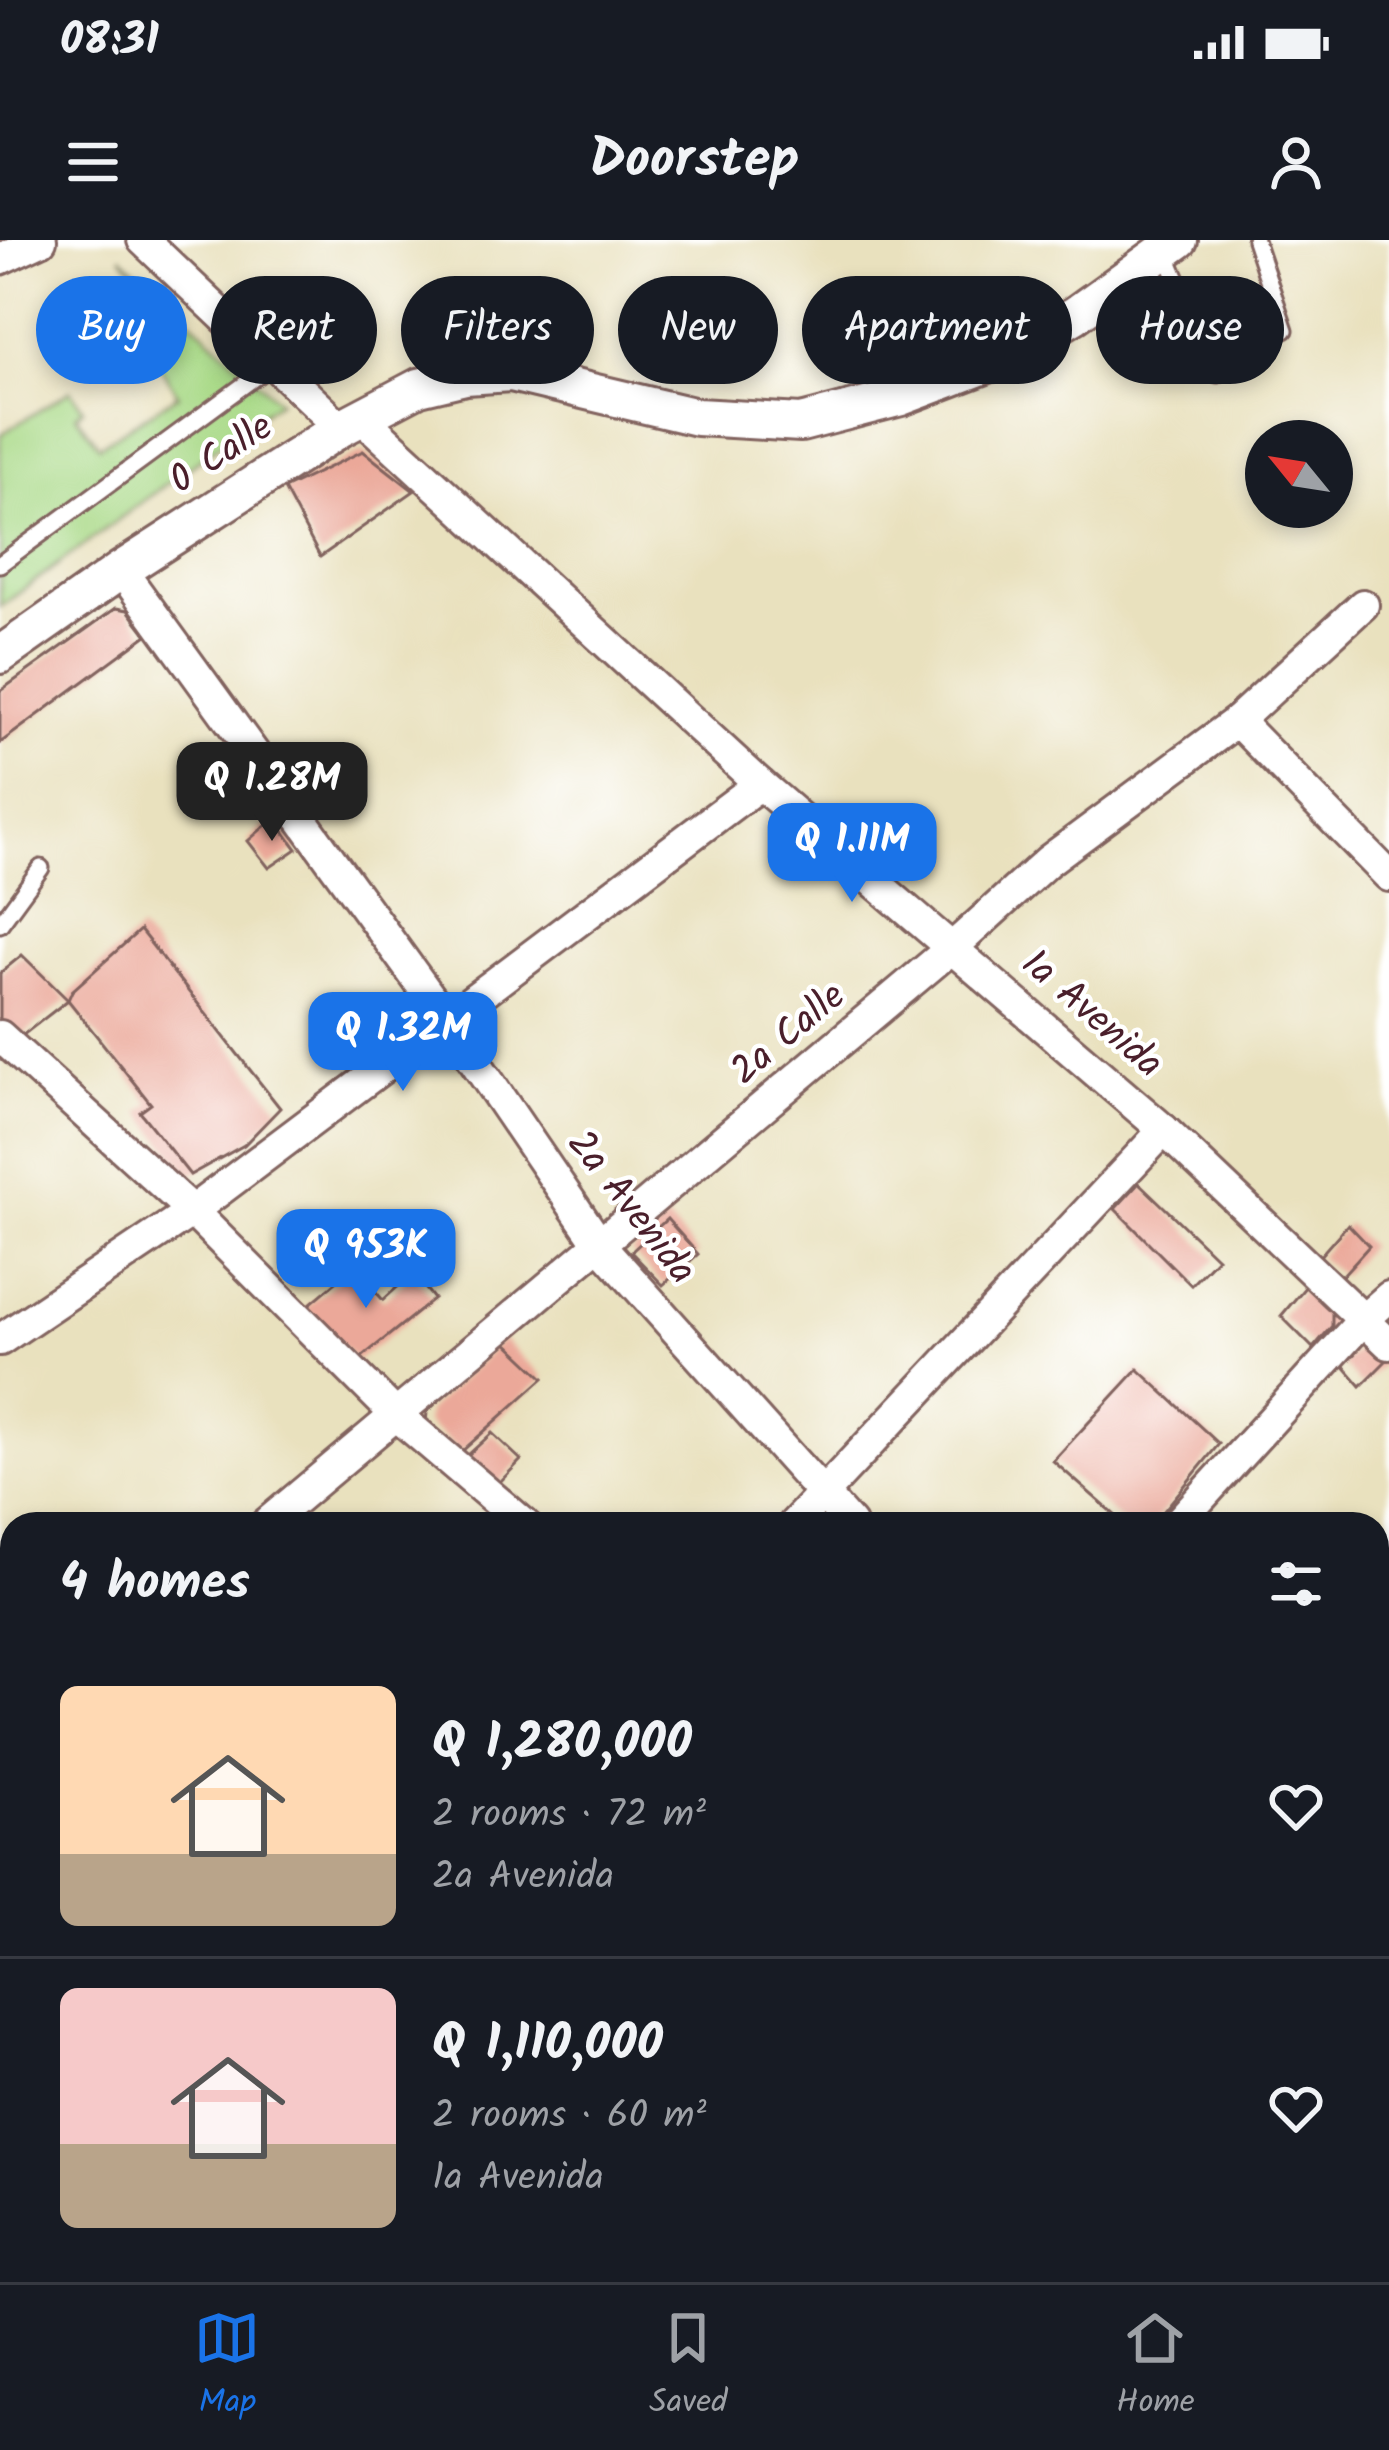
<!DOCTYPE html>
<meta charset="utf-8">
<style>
:root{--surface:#171b24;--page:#242831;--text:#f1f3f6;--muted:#9ea1a6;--line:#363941;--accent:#1a73e8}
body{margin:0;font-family:Kalam,sans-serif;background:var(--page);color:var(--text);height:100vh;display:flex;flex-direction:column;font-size:45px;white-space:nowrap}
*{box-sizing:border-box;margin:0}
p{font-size:39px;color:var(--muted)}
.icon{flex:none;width:66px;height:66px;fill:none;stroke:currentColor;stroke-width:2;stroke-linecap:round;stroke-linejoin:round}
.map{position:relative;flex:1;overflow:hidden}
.panel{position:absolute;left:0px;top:1272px;width:1389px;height:771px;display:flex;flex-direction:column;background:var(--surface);border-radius:36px 36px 0 0;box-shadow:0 6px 18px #0003}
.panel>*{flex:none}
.guide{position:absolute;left:36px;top:36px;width:1317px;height:108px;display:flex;gap:24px}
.needle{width:78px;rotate:300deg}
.buttons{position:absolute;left:1245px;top:180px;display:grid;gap:24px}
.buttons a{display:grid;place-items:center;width:108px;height:108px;border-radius:50%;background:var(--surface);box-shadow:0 6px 18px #0003;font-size:60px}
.price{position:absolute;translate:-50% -102px;padding:0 27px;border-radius:24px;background:var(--accent);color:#fff;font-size:39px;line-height:78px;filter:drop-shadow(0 3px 6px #0008)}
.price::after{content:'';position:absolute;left:50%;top:72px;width:36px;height:27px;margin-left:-18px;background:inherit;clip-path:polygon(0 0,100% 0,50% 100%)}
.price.on{background:#222;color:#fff}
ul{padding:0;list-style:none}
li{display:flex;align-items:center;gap:36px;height:300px;padding:0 60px}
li+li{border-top:3px solid var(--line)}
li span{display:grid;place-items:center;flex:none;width:336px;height:240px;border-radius:18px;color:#555}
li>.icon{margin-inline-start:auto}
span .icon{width:144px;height:144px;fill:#fffc;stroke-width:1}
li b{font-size:51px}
h2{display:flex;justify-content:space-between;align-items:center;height:144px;padding:0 60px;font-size:51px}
.tag{padding:0 42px;border-radius:54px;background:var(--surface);box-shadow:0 6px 18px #0003;font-size:42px;line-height:108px}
.tag.on{background:var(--accent);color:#fff}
.status{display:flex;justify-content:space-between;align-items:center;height:84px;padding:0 60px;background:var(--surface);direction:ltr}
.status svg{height:33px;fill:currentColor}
header{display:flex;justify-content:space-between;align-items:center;height:156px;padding:0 60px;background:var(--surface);font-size:54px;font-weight:700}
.menu{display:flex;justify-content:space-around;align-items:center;height:168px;border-top:3px solid var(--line);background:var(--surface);font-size:33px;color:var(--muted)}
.menu a{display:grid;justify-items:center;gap:6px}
.menu .on{color:var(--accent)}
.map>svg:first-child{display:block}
.green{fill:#aada89;stroke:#7a7c5a;stroke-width:3}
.building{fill:#eba899}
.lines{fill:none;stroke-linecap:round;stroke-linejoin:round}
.service-casing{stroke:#82635e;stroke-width:21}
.minor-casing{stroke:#82635e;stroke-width:36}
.tertiary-casing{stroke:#82635e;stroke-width:42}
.service{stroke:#fff;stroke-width:15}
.minor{stroke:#fff;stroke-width:30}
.tertiary{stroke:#fff;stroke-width:36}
.labels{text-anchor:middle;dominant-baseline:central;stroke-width:9;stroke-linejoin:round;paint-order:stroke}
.street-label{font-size:39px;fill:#4a1f2b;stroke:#fff}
</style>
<div class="status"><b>08:31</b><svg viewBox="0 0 49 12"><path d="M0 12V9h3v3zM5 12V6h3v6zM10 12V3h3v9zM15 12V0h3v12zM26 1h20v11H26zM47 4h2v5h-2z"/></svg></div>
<header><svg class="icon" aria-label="menu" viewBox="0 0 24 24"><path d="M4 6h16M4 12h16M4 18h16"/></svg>Doorstep<svg class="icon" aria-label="person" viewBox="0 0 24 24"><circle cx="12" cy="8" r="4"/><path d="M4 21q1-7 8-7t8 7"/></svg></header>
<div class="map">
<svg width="1389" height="2042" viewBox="0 0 1389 2042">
<rect width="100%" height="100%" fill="#fff"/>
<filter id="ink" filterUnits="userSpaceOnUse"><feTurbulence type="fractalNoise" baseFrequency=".00833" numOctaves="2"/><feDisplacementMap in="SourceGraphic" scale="24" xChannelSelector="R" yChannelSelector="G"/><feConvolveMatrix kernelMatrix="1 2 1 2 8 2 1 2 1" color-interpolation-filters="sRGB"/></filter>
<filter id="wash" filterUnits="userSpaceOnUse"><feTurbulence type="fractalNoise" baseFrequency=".004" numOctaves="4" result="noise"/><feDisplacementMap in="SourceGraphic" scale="48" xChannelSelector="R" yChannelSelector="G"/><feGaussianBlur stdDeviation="2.7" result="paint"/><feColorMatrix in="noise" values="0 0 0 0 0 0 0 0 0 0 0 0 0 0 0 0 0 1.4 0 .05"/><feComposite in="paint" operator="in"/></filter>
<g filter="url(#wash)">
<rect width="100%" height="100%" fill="#e9e1be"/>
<path class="green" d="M121 16 279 161 0 367V195L71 150 83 169 76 175 99 206 178 155 135 87 169 71Z"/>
<g id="blocks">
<g class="building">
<path d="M363 211 414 251 320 317 284 249Z"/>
<path d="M116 368 128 370 147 395 0 503V451Z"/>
<path d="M274 578 297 609 269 628 248 601Z"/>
<path d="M140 690 280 868 244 905 190 935 140 872 151 864 68 760 72 751Z"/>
<path d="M22 715 68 760 18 799 0 780V733Z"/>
<path d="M1139 943 1217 1018 1191 1045 1115 969Z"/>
<path d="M667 979 698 1014 663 1045 631 1012Z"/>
<path d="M1348 984 1369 1006 1342 1036 1319 1017Z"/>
<path d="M354 1027 383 1060 413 1033 434 1059 357 1121 305 1068Z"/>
<path d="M1306 1046 1332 1068V1086L1313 1108 1281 1076Z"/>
<path d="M503 1099 544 1138 461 1212 426 1183 427 1172Z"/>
<path d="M1376 1102 1389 1118 1361 1146 1342 1124 1364 1103Z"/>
<path d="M1138 1129 1219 1204 1153 1284H1125L1053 1221Z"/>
<path d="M492 1193 521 1220 498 1244 467 1216Z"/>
<path d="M79 2031H102L112 2042H69Z"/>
<path d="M1112 2031H1172L1184 2042H1113L1108 2036Z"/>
</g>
</g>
</g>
<g filter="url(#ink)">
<use href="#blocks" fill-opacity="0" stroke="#82635e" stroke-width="3"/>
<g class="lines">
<g class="service-casing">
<g id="service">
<path d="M1255 0 1285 90"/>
<path d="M1165 11 1217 134"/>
<path d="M0 324 274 123"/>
<path d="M0 684 41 628"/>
</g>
</g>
<g class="minor-casing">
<g id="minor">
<path d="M143 0 341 188"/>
<path d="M0 19 41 0"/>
<path d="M360 176 760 544 1164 890 1389 1104"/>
<path d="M121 330 446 779 600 1005 850 1284"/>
<path d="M1237 481 1389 636"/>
<path d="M0 796 192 971 394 1173 524 1284"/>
<path d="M0 1100 192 971 760 544"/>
<path d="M266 1284 953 707 1048 621 1237 481 1363 365"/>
<path d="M794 1284 1164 890"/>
<path d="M1177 1284 1363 1080 1389 1057"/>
<path d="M0 1349 12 1362"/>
<path d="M0 1507 12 1498"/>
<path d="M1377 1798 1389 1809"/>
<path d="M1377 1935 1389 1921"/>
<path d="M574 2031 584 2042"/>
<path d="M21 2042 32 2031"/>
<path d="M502 2042 513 2031"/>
<path d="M1281 2042 1291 2031"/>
</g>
</g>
<g class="tertiary-casing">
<path id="tertiary" d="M0 415 121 330 341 188 419 147 465 136 511 133 697 177 801 183 901 157 1001 119 1075 75 1179 0"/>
</g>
<use href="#service" class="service"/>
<use href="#minor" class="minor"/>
<use href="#tertiary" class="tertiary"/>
</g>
</g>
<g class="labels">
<g class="street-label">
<text transform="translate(222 215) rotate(-33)">0 Calle</text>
<text transform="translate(1091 775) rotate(41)">1a Avenida</text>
<text transform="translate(789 795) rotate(-40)">2a Calle</text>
<text transform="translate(630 968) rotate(52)">2a Avenida</text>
</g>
</g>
</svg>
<div class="buttons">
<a><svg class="needle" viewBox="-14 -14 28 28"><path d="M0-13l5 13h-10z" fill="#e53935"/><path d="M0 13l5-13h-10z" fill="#9ea1a6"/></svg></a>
</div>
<b class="price on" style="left:272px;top:604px">Q 1.28M</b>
<b class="price" style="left:852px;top:665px">Q 1.11M</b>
<b class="price" style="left:403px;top:854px">Q 1.32M</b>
<b class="price" style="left:366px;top:1071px">Q 953K</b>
<div class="guide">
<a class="tag on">Buy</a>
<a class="tag">Rent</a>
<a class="tag">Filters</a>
<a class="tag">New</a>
<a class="tag">Apartment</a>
<a class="tag">House</a>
</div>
<section class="panel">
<h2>4 homes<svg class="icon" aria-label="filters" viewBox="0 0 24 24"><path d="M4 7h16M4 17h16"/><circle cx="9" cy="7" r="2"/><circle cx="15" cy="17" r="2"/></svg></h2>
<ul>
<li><span style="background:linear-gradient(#ffd9b3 70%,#b9a48a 0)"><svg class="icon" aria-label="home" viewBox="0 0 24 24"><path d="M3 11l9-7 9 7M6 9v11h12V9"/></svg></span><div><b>Q 1,280,000</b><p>2 rooms · 72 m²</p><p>2a Avenida</p></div><svg class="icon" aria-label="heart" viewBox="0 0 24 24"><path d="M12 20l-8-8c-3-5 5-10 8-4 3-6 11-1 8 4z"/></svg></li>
<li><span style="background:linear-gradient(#f6c9c9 65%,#b9a48a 0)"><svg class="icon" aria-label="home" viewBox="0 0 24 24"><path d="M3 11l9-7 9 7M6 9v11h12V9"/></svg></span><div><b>Q 1,110,000</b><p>2 rooms · 60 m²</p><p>1a Avenida</p></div><svg class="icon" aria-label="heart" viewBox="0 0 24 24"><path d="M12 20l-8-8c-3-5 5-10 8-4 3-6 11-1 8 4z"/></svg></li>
</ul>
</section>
</div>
<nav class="menu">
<a class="on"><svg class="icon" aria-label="map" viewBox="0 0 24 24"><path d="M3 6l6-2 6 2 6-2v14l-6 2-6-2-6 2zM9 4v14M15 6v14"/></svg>Map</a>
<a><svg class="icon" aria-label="saved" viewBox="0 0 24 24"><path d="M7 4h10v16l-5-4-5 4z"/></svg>Saved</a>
<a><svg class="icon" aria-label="home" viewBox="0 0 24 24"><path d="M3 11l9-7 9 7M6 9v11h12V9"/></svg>Home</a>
</nav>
